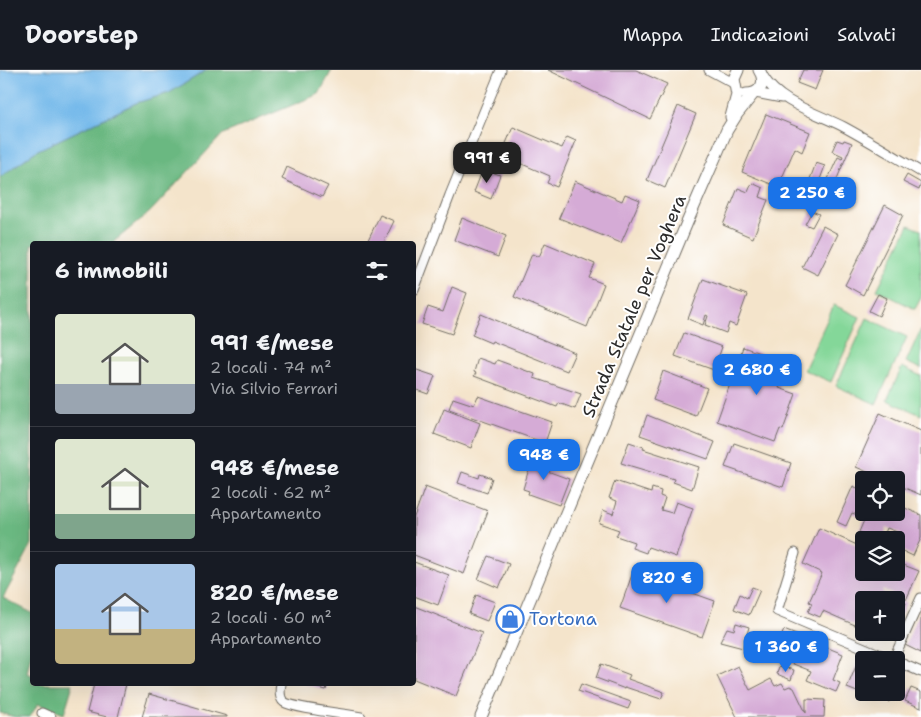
<!DOCTYPE html>
<html lang="it">
<meta charset="utf-8">
<style>
:root{--surface:#171b24;--page:#20242c;--text:#f1f3f6;--muted:#9ea1a6;--line:#363941;--accent:#1a73e8}
body{margin:0;font-family:"Shantell Sans",sans-serif;background:var(--page);color:var(--text);height:100vh;display:flex;flex-direction:column;font-size:19px;white-space:nowrap}
*{box-sizing:border-box;margin:0}
p{font-size:16px;color:var(--muted)}
.icon{flex:none;width:28px;height:28px;fill:none;stroke:currentColor;stroke-width:2;stroke-linecap:round;stroke-linejoin:round}
.map{position:relative;flex:1;overflow:hidden}
.panel{position:absolute;left:30px;top:171px;width:386px;height:445px;display:flex;flex-direction:column;background:var(--surface);border-radius:5px;box-shadow:0 5px 20px #0002}
.panel>*{flex:none}
.buttons{position:absolute;left:855px;top:401px;display:grid;gap:10px}
.buttons a{display:grid;place-items:center;width:50px;height:50px;border-radius:5px;background:var(--surface);box-shadow:0 5px 20px #0002;font-size:25px}
.price{position:absolute;translate:-50% -42px;padding:0 11px;border-radius:10px;background:var(--accent);color:#fff;font-size:16px;line-height:32px;filter:drop-shadow(0 1px 2px #0008)}
.price::after{content:'';position:absolute;left:50%;top:30px;width:15px;height:11px;margin-left:-8px;background:inherit;clip-path:polygon(0 0,100% 0,50% 100%)}
.price.on{background:#222;color:#fff}
ul{padding:0;list-style:none}
li{display:flex;align-items:center;gap:15px;height:125px;padding:0 25px}
li+li{border-top:1px solid var(--line)}
li span{display:grid;place-items:center;flex:none;width:140px;height:100px;border-radius:5px;color:#555}
li>.icon{margin-inline-start:auto}
span .icon{width:60px;height:60px;fill:#fffc;stroke-width:1}
li b{font-size:21px}
h2{display:flex;justify-content:space-between;align-items:center;height:60px;padding:0 25px;font-size:21px}
header{display:flex;align-items:center;gap:30px;box-sizing:border-box;height:70px;padding:0 25px;background:var(--surface);border-bottom:1px solid var(--line)}
header strong{font-size:24px}
nav{display:flex;gap:28px;margin-inline-start:auto;font-size:18px}
.map>svg:first-child{display:block}
.green{fill:#84d799;stroke:#588162}
.forest{fill:#6bb881;stroke:#4b7256}
.water{fill:#74b9ea;stroke:#50728a}
.building{fill:#d5abd6}
.lines{fill:none;stroke-linecap:round;stroke-linejoin:round}
.minor-casing{stroke:#716c63;stroke-width:11}
.major-casing{stroke:#716c63;stroke-width:13}
.minor{stroke:#fff;stroke-width:9}
.major{stroke:#fff;stroke-width:11}
.labels{text-anchor:middle;dominant-baseline:central;stroke-width:4;stroke-linejoin:round;paint-order:stroke}
.street-label{font-size:18px;fill:#2b2b2b;stroke:#fff}
.shop-label{font-size:18px;fill:#366cbe;stroke:#fff;text-anchor:start}
</style>
<header>
<strong>Doorstep</strong>
<nav><a>Mappa</a><a>Indicazioni</a><a>Salvati</a></nav>
</header>
<div class="map">
<svg width="921" height="647" viewBox="0 0 921 647">
<rect width="100%" height="100%" fill="#fff"/>
<filter id="ink" filterUnits="userSpaceOnUse"><feTurbulence type="fractalNoise" baseFrequency=".02" numOctaves="2"/><feDisplacementMap in="SourceGraphic" scale="10" xChannelSelector="R" yChannelSelector="G"/><feConvolveMatrix kernelMatrix="1 2 1 2 8 2 1 2 1" color-interpolation-filters="sRGB"/></filter>
<filter id="wash" filterUnits="userSpaceOnUse"><feTurbulence type="fractalNoise" baseFrequency=".0096" numOctaves="4" result="noise"/><feDisplacementMap in="SourceGraphic" scale="20" xChannelSelector="R" yChannelSelector="G"/><feGaussianBlur stdDeviation="1.12" result="paint"/><feColorMatrix in="noise" values="0 0 0 0 0 0 0 0 0 0 0 0 0 0 0 0 0 1.4 0 .05"/><feComposite in="paint" operator="in"/></filter>
<g filter="url(#wash)">
<rect width="100%" height="100%" fill="#f4e4cb"/>
<g class="green">
<path d="M909 155 921 160V228L915 239 877 220Z"/>
<path d="M834 235 860 247 831 312 804 300Z"/>
<path d="M867 248 907 267 876 334 836 316Z"/>
<path d="M921 259V299L906 292Z"/>
<path d="M902 297 921 306V345L887 330Z"/>
</g>
<path class="forest" d="M207 0H332L319 24 223 64 150 142 111 174H32V474L3 528 32 543V579L27 603 32 605V614H73L64 644 38 634 30 647H15L0 643V107L36 81 136 33 169 23Z"/>
<path class="water" d="M0 0H207L169 23 136 33 36 81 0 107Z"/>
<g id="blocks">
<g class="building">
<path d="M548 0H636L667 14 650 49Z"/>
<path d="M803 0H823L815 20 797 13Z"/>
<path d="M678 36 696 44 665 118 647 110Z"/>
<path d="M766 44 810 62 802 82 795 78 778 117 742 102Z"/>
<path d="M513 57 562 78 567 67 576 71 557 117 547 113 550 106 501 85Z"/>
<path d="M837 70 843 72 844 70 852 73 826 135 818 131 838 87 842 89 843 86 832 81Z"/>
<path d="M816 93 825 96 810 136 801 133Z"/>
<path d="M287 97 328 116 322 127 282 109Z"/>
<path d="M483 99 500 105 491 129 474 122Z"/>
<path d="M907 105 921 113 919 120 903 112Z"/>
<path d="M575 111 622 131 625 124 640 130 621 173 559 148Z"/>
<path d="M752 113 763 118 760 127 768 130 753 168 723 155 738 118 748 122Z"/>
<path d="M885 135 903 145 863 225 845 215Z"/>
<path d="M812 141 819 144 812 157 805 154Z"/>
<path d="M380 145 394 151 383 174H366Z"/>
<path d="M462 148 506 166 498 187 454 170Z"/>
<path d="M823 156 838 164 818 205 802 197Z"/>
<path d="M545 173 595 194 589 208 604 214 587 257 514 227 532 184 539 187Z"/>
<path d="M703 209 747 225 736 256 729 253 726 263 705 255 708 246 706 245 703 255 688 249Z"/>
<path d="M452 217 467 223 452 264 422 254 428 237 443 242Z"/>
<path d="M878 224 887 228 879 246 869 241Z"/>
<path d="M481 244 575 283 567 301 492 271 491 273 472 265Z"/>
<path d="M684 263 722 277 714 300 675 286Z"/>
<path d="M743 277 788 293 779 318 796 324 783 360 780 359 775 372 717 351Z"/>
<path d="M478 288 495 294 497 290 535 304 534 308 581 324 575 339 559 333 557 337 474 306 476 303 474 302Z"/>
<path d="M414 299 435 306 428 324 414 319Z"/>
<path d="M663 301 707 318 696 346 653 330Z"/>
<path d="M478 326 552 352 545 373 449 339 453 328 474 335Z"/>
<path d="M444 339 480 353 471 378 434 364Z"/>
<path d="M880 343 921 361V425L896 414V410H886L856 397Z"/>
<path d="M647 345 715 372 708 389 640 365Z"/>
<path d="M629 372 644 377 643 379 699 397 692 419 673 412 674 409 621 393Z"/>
<path d="M734 373 791 393 783 417 725 397Z"/>
<path d="M538 380 548 383 544 394 541 393 539 398 569 409 559 435 528 424 529 421 523 419 534 382 537 383Z"/>
<path d="M462 402 479 408 480 404 492 408 487 423 458 413Z"/>
<path d="M615 411 651 423 652 418 661 421 660 426 665 428 661 440 672 443 676 432 693 438 676 487 648 477 646 483 632 478 634 472 616 466 619 460 599 453 603 440 613 444 617 431 609 428Z"/>
<path d="M853 416 864 421V442H896V425L901 427 898 435 921 445V468L913 486 896 478V470L900 463 887 458 882 470H878L859 462 865 448 852 443 846 456 837 452Z"/>
<path d="M425 417 488 441 464 504 414 485V447Z"/>
<path d="M819 458 857 475 858 473 864 476V502H896V492L919 501 906 530 883 520 882 522 906 533 899 548 896 547V530H864V559L823 541 820 547 808 542 812 533 809 532 822 503 803 494Z"/>
<path d="M488 486 509 494 499 518 478 509Z"/>
<path d="M414 492 449 505 438 535 414 526Z"/>
<path d="M633 502 715 531 702 567 620 538Z"/>
<path d="M752 517 760 520 749 545 734 539 740 524 747 528Z"/>
<path d="M476 525 495 532 487 551 469 544Z"/>
<path d="M414 536 482 563 456 626 414 609Z"/>
<path d="M921 539V583L905 575Z"/>
<path d="M736 553 749 557 743 578 720 572 727 558 734 560Z"/>
<path d="M784 560 843 584 833 610 840 613 836 622 807 610 811 601 773 586Z"/>
<path d="M859 589 864 590V622L862 624 847 618Z"/>
<path d="M601 594 630 605 628 609 664 622 661 629 625 617V619L596 608Z"/>
<path d="M738 596 750 620 771 609 775 616 782 613 785 618 790 616 794 618 806 643V629L825 630 824 647H737L717 606Z"/>
<path d="M779 596 794 600 791 610 777 604Z"/>
<path d="M94 614H126L118 647H107L87 642Z"/>
<path d="M304 614H328L326 620Z"/>
<path d="M581 614 631 632 628 639 578 621Z"/>
<path d="M911 618 921 622V638L905 631Z"/>
<path d="M896 622 893 630 890 629 889 632 865 623Z"/>
<path d="M149 624 227 646V647H142Z"/>
</g>
</g>
</g>
<g filter="url(#ink)">
<use href="#blocks" fill-opacity="0" stroke="#716c63" stroke-width="1"/>
<g class="lines">
<g class="minor-casing">
<g id="minor">
<path d="M709 0 735 14"/>
<path d="M763 6C779 33 817 43 844 57 870 71 895 87 921 102"/>
<path d="M755 23 782 28"/>
<path d="M414 220 450 125 501 0"/>
<path d="M795 483 777 541 893 590"/>
<path d="M893 590 921 528"/>
<path d="M896 591 921 602"/>
<path d="M281 614C280 619 279 628 284 632 292 638 346 644 361 647"/>
<path d="M42 643 51 647"/>
</g>
</g>
<g class="major-casing">
<g id="major">
<path d="M746 24C761 24 767 12 759 0"/>
<path d="M731 47 737 25 734 9 738 0"/>
<path d="M481 647 686 155 727 60 737 44 753 24"/>
</g>
</g>
<use href="#minor" class="minor"/>
<use href="#major" class="major"/>
</g>
</g>
<defs>
<g id="shop-ring" transform="scale(1.4375)"><circle r="9.5" fill="#fff" stroke="#3f7fe0" stroke-width="1.5"/><path d="M-5-2.5h2.3a2.7 3.5 0 0 1 5.4 0H5L5.5 6h-11ZM-1.5-2.5h3a1.5 2.3 0 0 0-3 0Z" fill="#3f7fe0"/></g>
</defs>
<g fill-rule="evenodd">
<use href="#shop-ring" x="510" y="549"/>
</g>
<g class="labels">
<g class="street-label">
<text transform="translate(634 236) rotate(-67)">Strada Statale per Voghera</text>
</g>
<g class="shop-label">
<text x="529" y="549">Tortona</text>
</g>
</g>
</svg>
<div class="buttons">
<a><svg class="icon" aria-label="locate" viewBox="0 0 24 24"><circle cx="12" cy="12" r="6"/><path d="M12 2v4M12 18v4M2 12h4M18 12h4"/></svg></a>
<a><svg class="icon" aria-label="layers" viewBox="0 0 24 24"><path d="M12 4l9 5-9 5-9-5zM3 14l9 5 9-5"/></svg></a>
<a>+</a>
<a>−</a>
</div>
<b class="price on" style="left:487px;top:114px">991 €</b>
<b class="price" style="left:812px;top:149px">2 250 €</b>
<b class="price" style="left:757px;top:326px">2 680 €</b>
<b class="price" style="left:544px;top:411px">948 €</b>
<b class="price" style="left:667px;top:534px">820 €</b>
<b class="price" style="left:786px;top:603px">1 360 €</b>
<section class="panel">
<h2>6 immobili<svg class="icon" aria-label="filters" viewBox="0 0 24 24"><path d="M4 7h16M4 17h16"/><circle cx="9" cy="7" r="2"/><circle cx="15" cy="17" r="2"/></svg></h2>
<ul>
<li><span style="background:linear-gradient(#dfe7d0 70%,#9aa5b1 0)"><svg class="icon" aria-label="home" viewBox="0 0 24 24"><path d="M3 11l9-7 9 7M6 9v11h12V9"/></svg></span><div><b>991 €/mese</b><p>2 locali · 74 m²</p><p>Via Silvio Ferrari</p></div></li>
<li><span style="background:linear-gradient(#dfe7d0 75%,#7fa58c 0)"><svg class="icon" aria-label="home" viewBox="0 0 24 24"><path d="M3 11l9-7 9 7M6 9v11h12V9"/></svg></span><div><b>948 €/mese</b><p>2 locali · 62 m²</p><p>Appartamento</p></div></li>
<li><span style="background:linear-gradient(#a9c7e8 65%,#c2b280 0)"><svg class="icon" aria-label="home" viewBox="0 0 24 24"><path d="M3 11l9-7 9 7M6 9v11h12V9"/></svg></span><div><b>820 €/mese</b><p>2 locali · 60 m²</p><p>Appartamento</p></div></li>
</ul>
</section>
</div>
